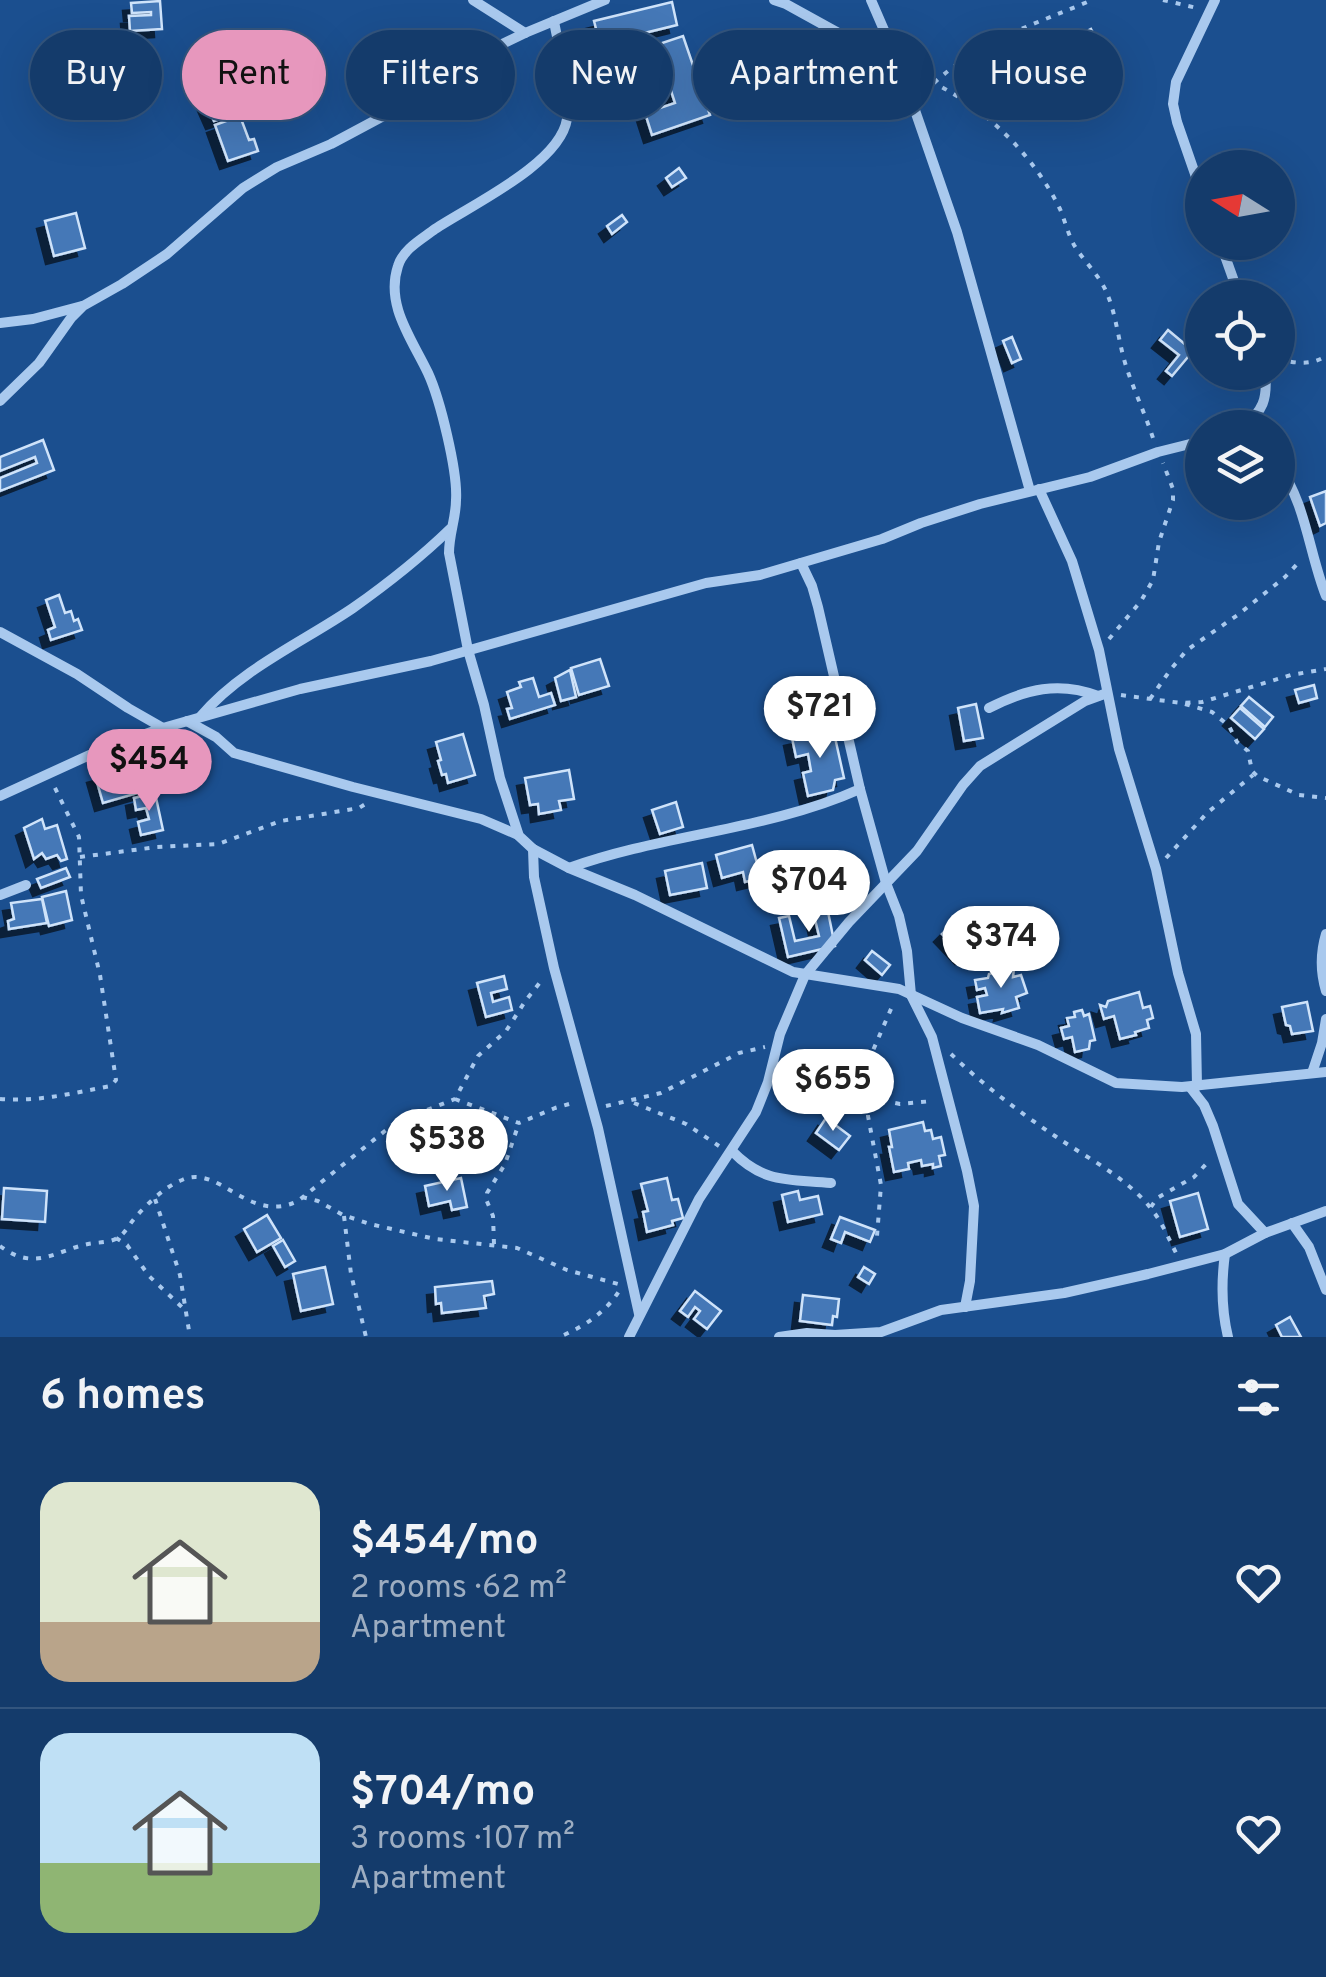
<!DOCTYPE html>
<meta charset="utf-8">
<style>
:root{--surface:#143b6b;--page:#214673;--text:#f1f3f6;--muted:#9dadc1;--line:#33557e;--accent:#e797bd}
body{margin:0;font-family:Overpass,sans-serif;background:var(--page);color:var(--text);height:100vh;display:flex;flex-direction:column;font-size:38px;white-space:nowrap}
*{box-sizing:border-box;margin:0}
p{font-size:32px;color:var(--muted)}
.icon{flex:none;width:55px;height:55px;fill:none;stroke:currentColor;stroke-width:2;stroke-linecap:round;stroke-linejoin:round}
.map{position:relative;height:1337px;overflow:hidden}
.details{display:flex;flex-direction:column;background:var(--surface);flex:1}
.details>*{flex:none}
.top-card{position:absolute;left:30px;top:30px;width:1268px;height:90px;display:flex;gap:20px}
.needle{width:65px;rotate:281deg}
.buttons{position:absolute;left:1185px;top:150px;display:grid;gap:20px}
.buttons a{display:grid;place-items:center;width:110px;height:110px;border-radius:50%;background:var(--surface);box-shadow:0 10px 40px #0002,0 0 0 2px var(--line);font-size:50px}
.price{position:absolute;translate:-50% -85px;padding:0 22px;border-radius:35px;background:#fff;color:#222;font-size:32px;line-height:65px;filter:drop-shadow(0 2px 5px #0008)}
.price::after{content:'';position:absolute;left:50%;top:60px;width:30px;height:22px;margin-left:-15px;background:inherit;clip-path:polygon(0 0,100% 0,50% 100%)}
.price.on{background:var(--accent);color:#111}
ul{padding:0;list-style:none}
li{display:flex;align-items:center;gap:30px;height:250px;padding:0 40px}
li+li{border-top:2px solid var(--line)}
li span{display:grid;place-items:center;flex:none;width:280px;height:200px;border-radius:30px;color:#555}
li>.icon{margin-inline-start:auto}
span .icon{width:120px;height:120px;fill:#fffc;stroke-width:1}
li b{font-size:42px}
h2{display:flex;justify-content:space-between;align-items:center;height:120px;padding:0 40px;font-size:42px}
.chip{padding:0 35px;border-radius:45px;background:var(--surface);box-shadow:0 10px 40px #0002,0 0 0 2px var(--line);font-size:35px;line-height:90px}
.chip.on{background:var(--accent);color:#111}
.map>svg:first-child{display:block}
.building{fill:#4478b7;stroke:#cfe3fa;stroke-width:2.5;filter:url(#shadow)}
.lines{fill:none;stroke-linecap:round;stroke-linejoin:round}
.path{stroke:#a9c9ee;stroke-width:4;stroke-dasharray:5 8;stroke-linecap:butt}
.street{stroke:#a9c9ee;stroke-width:10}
</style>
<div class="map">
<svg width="1326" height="1337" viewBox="0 0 1326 1337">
<defs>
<filter id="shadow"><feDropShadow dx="-8" dy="8" stdDeviation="0" flood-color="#0009"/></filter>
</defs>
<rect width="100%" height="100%" fill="#1b4f8f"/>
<g class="building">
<path d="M160 1 162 29 130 31 129 16 151 15V12L132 13 131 3Z"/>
<path d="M672 2 677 25 624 38 625 42 601 48 594 21Z"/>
<path d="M1091 29 1104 53 1094 59 1081 34Z"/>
<path d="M683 36 710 115 652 135 645 113 675 103 656 45Z"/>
<path d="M1055 49 1069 77 1059 82 1044 55Z"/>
<path d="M219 75 221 80 237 75 240 85 245 82 250 99 230 105 233 115 214 121 206 103 209 102 203 80Z"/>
<path d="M240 116 249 140 254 139 258 151 228 161 215 125Z"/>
<path d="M679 168 686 178 672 187 666 178Z"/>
<path d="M76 213 85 248 54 256 45 221Z"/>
<path d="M622 215 627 222 612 234 607 226Z"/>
<path d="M1168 330 1193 351 1172 376 1166 371 1179 355 1160 340Z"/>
<path d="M1012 337 1021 359 1012 363 1003 341Z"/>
<path d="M43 440 54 470 0 491V478L37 463 35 457 0 471V457Z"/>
<path d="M1326 491V523L1320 526 1310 497Z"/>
<path d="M59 595 65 613 71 611 74 621 78 619 82 630 51 640 48 630 55 627 46 600Z"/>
<path d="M600 659 609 686 579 695 571 668Z"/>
<path d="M570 670 576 697 561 701 555 678Z"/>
<path d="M533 678 539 697 551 693 555 705 510 719 507 709 512 708 507 692 521 687 519 682Z"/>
<path d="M1314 685 1317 698 1299 703 1295 690Z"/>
<path d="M1249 697 1273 717 1265 727 1241 706Z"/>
<path d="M976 704 983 738 964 741 958 708Z"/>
<path d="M1240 708 1264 729 1255 739 1231 718Z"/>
<path d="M824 731 825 735 834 733 844 778 835 780 833 790 808 796 803 773 811 771 808 754 796 757 792 738Z"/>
<path d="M463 734 475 775 448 783 446 774 442 775 438 761 441 760 436 742Z"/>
<path d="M140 763 148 790 103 803 95 775Z"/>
<path d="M569 770 574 799 559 801 561 810 539 814 538 804 530 805 525 778Z"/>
<path d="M155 793 163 830 141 835 138 822 149 819 146 808 136 810 134 798Z"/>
<path d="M676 802 683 827 660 834 652 810Z"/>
<path d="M42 819 45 829 57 825 67 859 61 861 57 855 46 859 42 853 34 859 24 828Z"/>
<path d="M752 845 761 878 745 882 743 872 722 878 716 855Z"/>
<path d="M702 863 707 888 670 895 665 871Z"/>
<path d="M66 868 70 877 41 888 37 879Z"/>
<path d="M66 891 72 920 49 926 42 897Z"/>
<path d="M42 899 47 923 9 929 8 921 14 919 11 903Z"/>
<path d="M827 907 835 946 788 957 779 918 789 916 795 941 819 936 813 911Z"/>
<path d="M962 914 983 936 963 956 942 934Z"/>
<path d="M872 951 890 965 882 975 865 960Z"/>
<path d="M1014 968 1013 977 1021 975 1027 993 1016 997 1019 1008 1002 1013 1003 1009 980 1013 977 997 987 995 985 988 977 990 975 980 988 978 989 974Z"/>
<path d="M504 976 507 989 491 993 493 1002 509 997 512 1010 486 1017 477 983Z"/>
<path d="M1139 992 1143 1008 1150 1006 1153 1018 1147 1020 1149 1028 1135 1032 1136 1035 1120 1039 1114 1016 1104 1019 1100 1005 1106 1007 1108 1001Z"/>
<path d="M1307 1002 1313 1031 1292 1034 1290 1026 1286 1025 1282 1007Z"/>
<path d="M1082 1010 1084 1016 1089 1014 1095 1040 1090 1041 1089 1049 1075 1052 1072 1037 1064 1039 1061 1028 1069 1026 1067 1018 1075 1017 1074 1012Z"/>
<path d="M826 1118 850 1136 839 1150 816 1133Z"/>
<path d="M923 1122 925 1131 931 1130 933 1139 941 1137 945 1155 939 1156 941 1166 933 1168V1164L922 1166 921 1160 908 1163 909 1169 894 1172 889 1147H892L889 1130Z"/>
<path d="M461 1178 467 1207 452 1210 450 1201 429 1206 425 1186Z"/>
<path d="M667 1178 672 1200 678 1199 683 1218 672 1221 673 1225 647 1232 643 1212 648 1211 641 1184Z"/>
<path d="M4 1188 47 1191 45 1222 2 1219Z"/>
<path d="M798 1191 800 1200 818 1196 822 1214 788 1222 782 1195Z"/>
<path d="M1198 1193 1208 1229 1180 1237 1170 1201Z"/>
<path d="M267 1215 281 1238 257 1252 244 1229Z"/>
<path d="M840 1217 875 1230 870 1242 845 1232 841 1243 831 1239Z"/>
<path d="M283 1240 295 1261 285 1267 273 1246Z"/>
<path d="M325 1267 333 1304 301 1311 293 1274Z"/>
<path d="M864 1267 875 1274 869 1284 858 1277Z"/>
<path d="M492 1281 494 1294 484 1296 486 1308 442 1313 441 1303 436 1304 435 1287Z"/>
<path d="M695 1291 721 1311 707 1329 694 1319 700 1311 695 1307 688 1317 680 1311Z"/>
<path d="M803 1295 839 1299 837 1317 833 1316 832 1325 800 1321Z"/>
<path d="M1290 1317 1301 1337H1282L1276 1325Z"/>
</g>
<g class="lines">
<g class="path">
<path d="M1163 0 1197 8"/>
<path d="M919 76C979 102 1031 150 1060 209 1065 221 1068 234 1074 245 1083 260 1097 273 1105 289 1117 314 1118 343 1127 369 1135 393 1146 416 1154 441"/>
<path d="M934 83C982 39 1034 25 1092 0"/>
<path d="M1278 359C1295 363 1310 366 1326 356"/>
<path d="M1109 639 1141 601 1153 580 1159 542 1173 500V489L1163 463"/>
<path d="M1121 695 1181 703 1202 702 1291 675 1326 669"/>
<path d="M1150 699 1171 669 1187 650 1239 614 1285 577 1300 561"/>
<path d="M1185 704 1212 712 1229 726 1237 742 1248 751 1252 771 1257 776 1299 795 1326 798"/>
<path d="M80 857 157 847 218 844 281 821 359 808 367 803"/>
<path d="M1166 858 1207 813 1253 775"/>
<path d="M951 1054C982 1084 1019 1112 1055 1136 1087 1158 1124 1176 1149 1206 1161 1220 1168 1237 1176 1253"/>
<path d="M784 1076 822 1075 848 1081 890 1102 900 1104 933 1101"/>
<path d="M858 1085 894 1002"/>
<path d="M867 1089 868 1116 881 1185 877 1236"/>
<path d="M0 1099C39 1102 73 1093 111 1086L116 1080 100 975 81 895 79 837 54 786"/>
<path d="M455 1099 519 1123 555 1108 576 1102"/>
<path d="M634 1103 686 1124 719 1146"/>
<path d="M606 1106 661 1093 739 1053 765 1047"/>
<path d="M302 1197 318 1201 343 1215 370 1224 435 1239 517 1248 567 1270 618 1284"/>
<path d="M155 1199 180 1275 190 1337"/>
<path d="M1151 1207 1157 1198 1194 1177 1208 1162"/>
<path d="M344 1216 351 1274 366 1337"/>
<path d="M116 1238 127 1245 149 1276 185 1310"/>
<path d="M494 1244 493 1216 486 1199 487 1193 505 1164 519 1123"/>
<path d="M0 1246C35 1272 54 1251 88 1244 98 1242 111 1243 119 1237 125 1233 129 1225 134 1219 146 1205 164 1187 182 1180 219 1163 248 1225 298 1201L396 1122 455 1099 478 1056 506 1031 526 1000 542 980"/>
<path d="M564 1335C588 1324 607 1311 621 1288"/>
</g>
<g class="street">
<path d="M473 0 525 33"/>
<path d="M774 0 786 4 900 67"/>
<path d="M871 0 900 67 957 232 1030 491"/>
<path d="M554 21C559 52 572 87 567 119 560 164 471 205 435 229 422 239 403 249 398 266 385 305 412 339 428 373 440 399 458 472 456 500 456 518 449 534 449 553L468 650 484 705 500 778 519 836 533 849 569 868 635 895 793 972 899 989 962 1018 1038 1045 1116 1083 1182 1087 1326 1072"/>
<path d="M1202 194 1177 122 1173 104 1176 82 1215 0"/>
<path d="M1220 242 1240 298"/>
<path d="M0 323 33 319 82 306"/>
<path d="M0 401 39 363 71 318 83 306 122 284 167 254 243 188 277 167 331 144 389 113 473 58 525 33 605 0"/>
<path d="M1243 428C1263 410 1268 400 1265 372"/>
<path d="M1278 465C1306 503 1309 553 1326 596"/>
<path d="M1039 489 1072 561 1099 650 1119 749 1156 869 1178 973 1196 1034 1197 1086"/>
<path d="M801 563 812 586 818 607 860 789 886 883 899 916 907 951 911 995 932 1037 967 1171 974 1206 970 1281 965 1307"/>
<path d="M0 632 77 674 128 708 163 728"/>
<path d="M989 708C1026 689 1059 681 1098 696"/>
<path d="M201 716C241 669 303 642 353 608 387 584 420 558 450 529"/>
<path d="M187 721 216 737 234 753 353 787 481 819 518 835"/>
<path d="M0 796 107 747 163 728 300 689 431 661 706 583 760 575 882 539 921 523 980 504 1090 477 1158 452 1202 441"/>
<path d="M533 849 534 877 554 968 598 1128 639 1314"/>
<path d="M569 868C663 834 769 830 860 789"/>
<path d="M0 895 26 885"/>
<path d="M1326 934C1320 954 1320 971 1326 991"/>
<path d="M1312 1073 1322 1043 1326 1019"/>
<path d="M1190 1087 1204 1105 1213 1126 1238 1204 1265 1233"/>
<path d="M732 1151C764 1184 789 1179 831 1183"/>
<path d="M1292 1223 1309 1247 1326 1290"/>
<path d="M1225 1254C1221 1283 1221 1308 1228 1337"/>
<path d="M629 1337 699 1199 756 1112 768 1082 780 1034 805 975 849 922 917 851 963 785 980 766 1085 701 1107 693"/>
<path d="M779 1337 807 1333 835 1335 881 1332 941 1310 1064 1293 1148 1274 1225 1254 1265 1233 1326 1211"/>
</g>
</g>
</svg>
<div class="buttons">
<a><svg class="needle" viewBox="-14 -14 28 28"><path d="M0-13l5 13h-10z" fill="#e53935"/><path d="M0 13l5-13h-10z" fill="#9dadc1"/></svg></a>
<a><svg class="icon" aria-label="locate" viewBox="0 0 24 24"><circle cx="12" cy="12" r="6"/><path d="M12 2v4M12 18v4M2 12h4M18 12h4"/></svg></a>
<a><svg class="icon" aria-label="layers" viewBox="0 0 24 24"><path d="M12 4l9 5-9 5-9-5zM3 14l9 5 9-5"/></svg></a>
</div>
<b class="price" style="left:820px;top:761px">$721</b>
<b class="price on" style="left:149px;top:814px">$454</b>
<b class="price" style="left:809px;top:935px">$704</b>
<b class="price" style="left:1001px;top:991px">$374</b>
<b class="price" style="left:833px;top:1134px">$655</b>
<b class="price" style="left:447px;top:1194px">$538</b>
<div class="top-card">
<a class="chip">Buy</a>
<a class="chip on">Rent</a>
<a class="chip">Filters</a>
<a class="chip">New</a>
<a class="chip">Apartment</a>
<a class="chip">House</a>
</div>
</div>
<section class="details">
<h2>6 homes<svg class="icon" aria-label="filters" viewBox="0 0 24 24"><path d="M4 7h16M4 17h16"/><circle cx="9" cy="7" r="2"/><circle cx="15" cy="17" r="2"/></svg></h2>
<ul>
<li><span style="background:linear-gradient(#dfe7d0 70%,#b9a48a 0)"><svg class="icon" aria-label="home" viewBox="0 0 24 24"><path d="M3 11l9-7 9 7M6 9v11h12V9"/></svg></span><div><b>$454/mo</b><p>2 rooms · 62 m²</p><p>Apartment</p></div><svg class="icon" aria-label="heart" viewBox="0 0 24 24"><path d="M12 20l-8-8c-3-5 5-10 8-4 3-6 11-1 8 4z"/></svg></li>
<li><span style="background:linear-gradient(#bfe0f5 65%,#8fb573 0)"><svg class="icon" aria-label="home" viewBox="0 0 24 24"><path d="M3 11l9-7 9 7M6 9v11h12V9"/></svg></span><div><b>$704/mo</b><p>3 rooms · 107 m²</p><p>Apartment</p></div><svg class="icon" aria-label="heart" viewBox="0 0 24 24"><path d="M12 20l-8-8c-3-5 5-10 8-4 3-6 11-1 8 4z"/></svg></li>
</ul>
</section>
